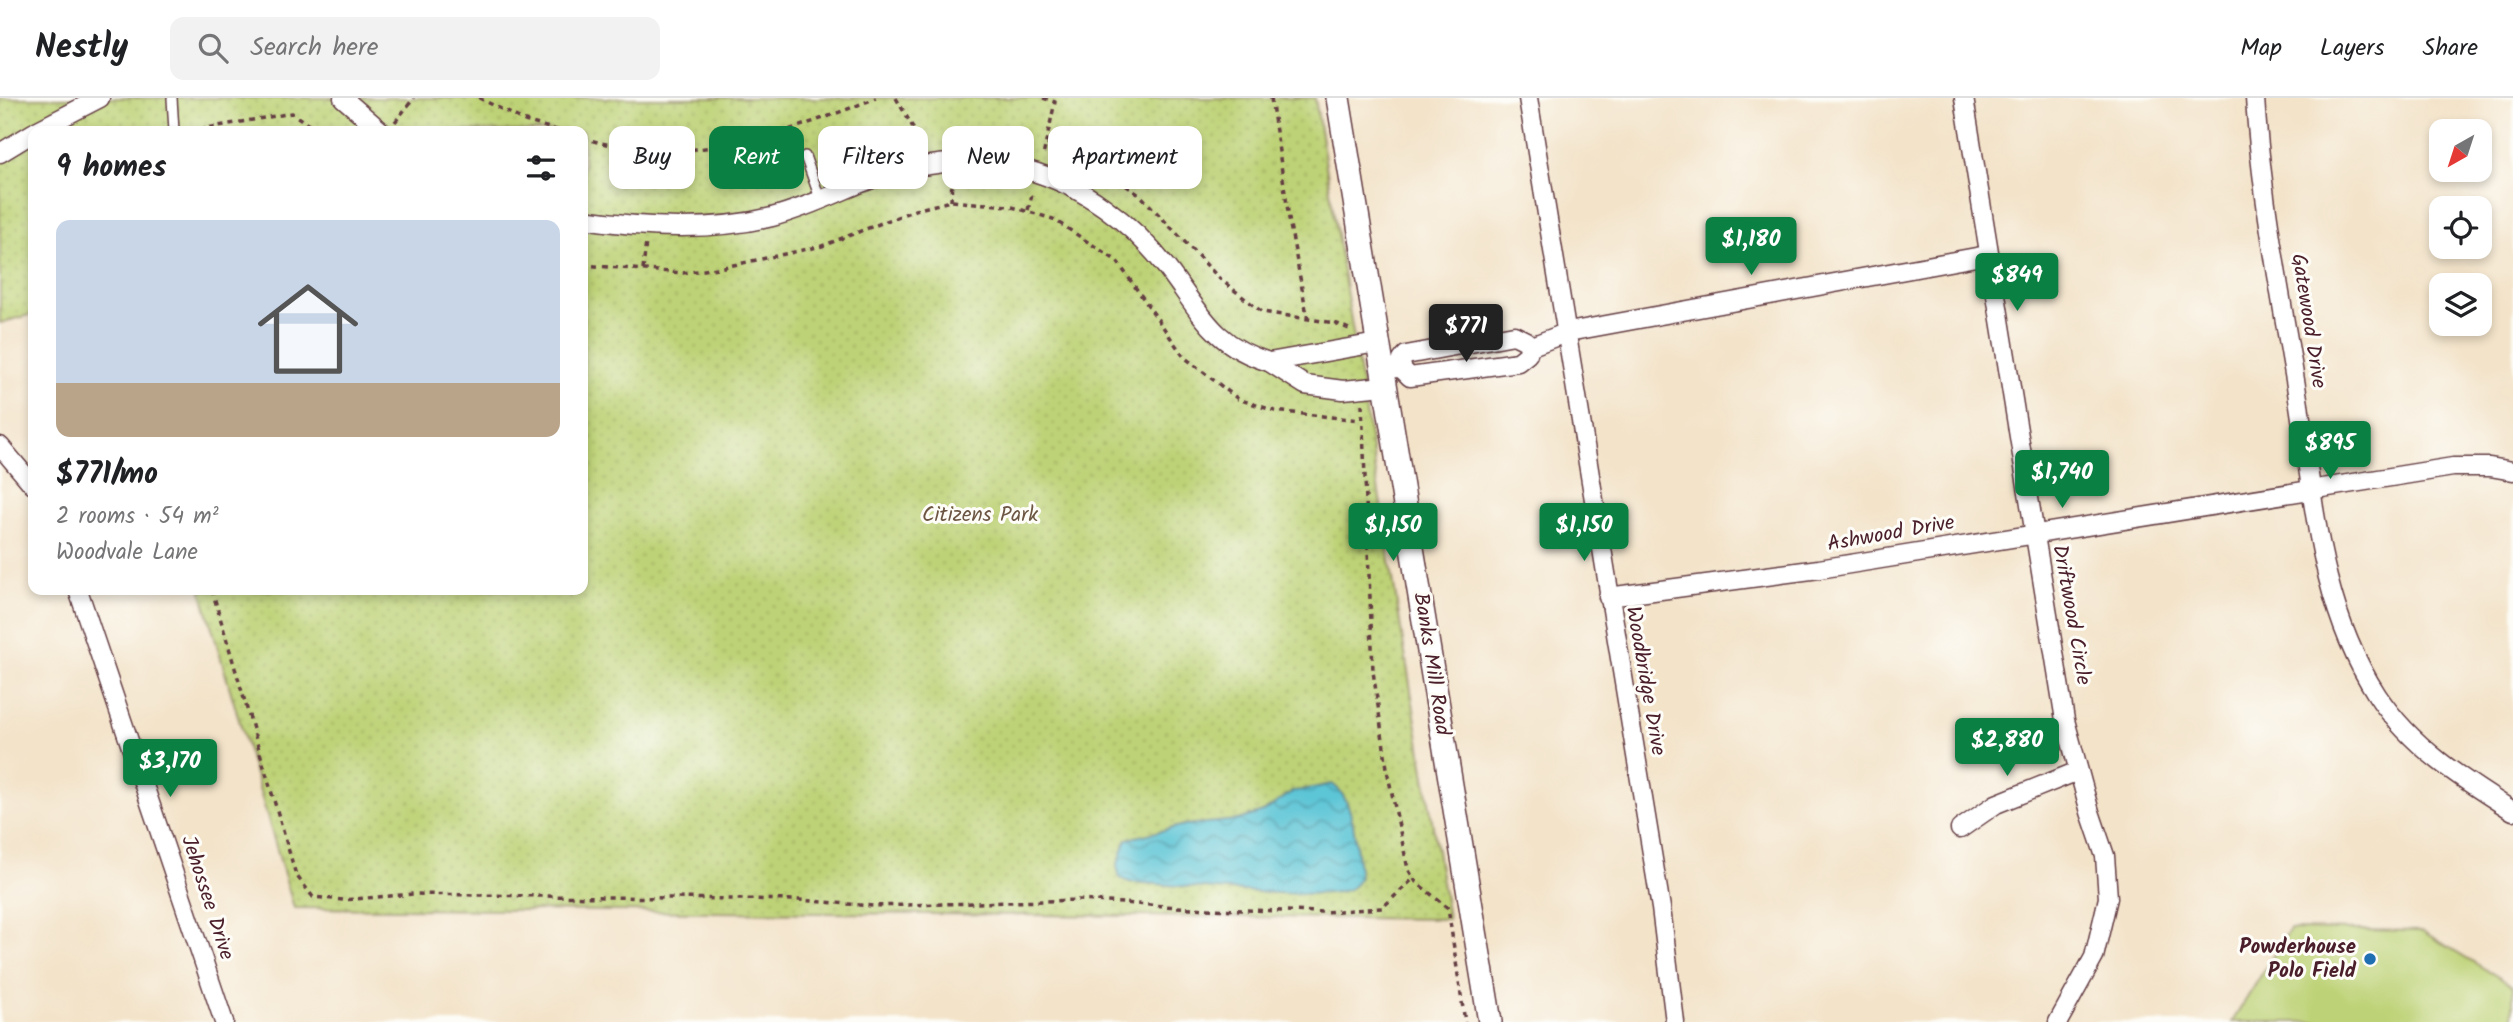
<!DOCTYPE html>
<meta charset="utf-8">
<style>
:root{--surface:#fff;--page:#f2f2f2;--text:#202124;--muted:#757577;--line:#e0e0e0;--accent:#0b8043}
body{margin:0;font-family:Kalam,sans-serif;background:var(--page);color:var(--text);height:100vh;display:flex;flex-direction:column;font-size:26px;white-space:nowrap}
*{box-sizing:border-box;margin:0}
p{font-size:23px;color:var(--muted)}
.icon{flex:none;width:38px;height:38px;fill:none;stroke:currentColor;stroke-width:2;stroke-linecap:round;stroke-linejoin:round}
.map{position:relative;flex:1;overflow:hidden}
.drawer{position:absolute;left:28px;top:28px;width:560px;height:469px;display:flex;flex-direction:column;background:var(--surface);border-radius:14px;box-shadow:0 4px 10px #0003}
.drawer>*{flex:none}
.hud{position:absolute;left:609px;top:28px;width:665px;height:63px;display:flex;gap:14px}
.needle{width:46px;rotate:219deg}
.tools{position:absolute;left:2429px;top:21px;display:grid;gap:14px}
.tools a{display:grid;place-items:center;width:63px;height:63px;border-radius:14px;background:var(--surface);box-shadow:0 4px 10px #0003;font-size:35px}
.price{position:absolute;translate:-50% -60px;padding:0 16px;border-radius:7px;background:var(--accent);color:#fff;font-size:23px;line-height:46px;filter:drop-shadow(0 2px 4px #0008)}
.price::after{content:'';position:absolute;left:50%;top:42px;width:21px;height:16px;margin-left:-10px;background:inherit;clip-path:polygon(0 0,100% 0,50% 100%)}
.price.active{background:#222;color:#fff}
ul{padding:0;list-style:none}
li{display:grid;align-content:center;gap:14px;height:371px;padding:0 28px}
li+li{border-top:2px solid var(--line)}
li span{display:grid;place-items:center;height:217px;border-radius:14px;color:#555}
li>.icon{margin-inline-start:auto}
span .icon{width:126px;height:126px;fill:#fffc;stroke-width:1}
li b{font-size:30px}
h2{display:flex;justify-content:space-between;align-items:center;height:84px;padding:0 28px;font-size:30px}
.pill{padding:0 24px;border-radius:14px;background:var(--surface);box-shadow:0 4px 10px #0003;font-size:24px;line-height:63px}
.pill.active{background:var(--accent);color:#fff}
header{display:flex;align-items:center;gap:42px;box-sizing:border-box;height:98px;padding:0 35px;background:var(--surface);border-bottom:2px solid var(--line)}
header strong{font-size:33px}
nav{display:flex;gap:38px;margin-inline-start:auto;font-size:24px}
.search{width:490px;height:63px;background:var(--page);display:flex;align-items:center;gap:18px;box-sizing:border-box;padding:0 24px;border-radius:14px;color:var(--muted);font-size:26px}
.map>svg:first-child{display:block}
.grass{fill:#bdd276;stroke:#847850;stroke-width:2}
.park{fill:url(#park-dots);stroke:#847850;stroke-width:2}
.water{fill:url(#water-waves);stroke:#527280;stroke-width:2}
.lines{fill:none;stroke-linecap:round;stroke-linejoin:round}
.service-casing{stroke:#633c43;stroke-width:12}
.minor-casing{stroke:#633c43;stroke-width:21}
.tertiary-casing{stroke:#633c43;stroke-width:26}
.path{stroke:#633c43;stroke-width:3.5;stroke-dasharray:5 5;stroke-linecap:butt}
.service{stroke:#fff;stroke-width:9}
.minor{stroke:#fff;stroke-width:18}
.tertiary{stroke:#fff;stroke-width:23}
.poi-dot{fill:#1f6fb2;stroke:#fdfcf7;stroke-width:2.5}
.labels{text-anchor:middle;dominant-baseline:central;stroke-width:6;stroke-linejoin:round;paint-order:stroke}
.street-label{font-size:21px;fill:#4a1f2b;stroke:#fdfcf7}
.park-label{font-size:21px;fill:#6c5542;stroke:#fdfcf7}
.poi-label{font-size:21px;font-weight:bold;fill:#4a1f2b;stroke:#fdfcf7;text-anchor:end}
</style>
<header>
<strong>Nestly</strong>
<div class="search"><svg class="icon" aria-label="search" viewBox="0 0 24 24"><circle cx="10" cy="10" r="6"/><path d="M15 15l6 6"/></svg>Search here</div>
<nav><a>Map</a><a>Layers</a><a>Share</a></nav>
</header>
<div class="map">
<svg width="2513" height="924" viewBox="0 0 2513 924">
<defs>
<pattern id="park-dots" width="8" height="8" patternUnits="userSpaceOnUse" patternTransform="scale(1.75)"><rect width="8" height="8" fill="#bdd276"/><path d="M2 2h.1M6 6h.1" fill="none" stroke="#a4b466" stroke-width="1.8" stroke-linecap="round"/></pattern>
<pattern id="water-waves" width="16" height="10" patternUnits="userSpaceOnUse" patternTransform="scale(1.75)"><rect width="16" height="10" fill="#5bc5d6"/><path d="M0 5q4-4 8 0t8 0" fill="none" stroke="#4d9fae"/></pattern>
</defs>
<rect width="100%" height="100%" fill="#fdfcf7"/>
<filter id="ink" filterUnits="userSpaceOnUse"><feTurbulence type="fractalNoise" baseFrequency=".0143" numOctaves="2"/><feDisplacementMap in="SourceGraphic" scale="14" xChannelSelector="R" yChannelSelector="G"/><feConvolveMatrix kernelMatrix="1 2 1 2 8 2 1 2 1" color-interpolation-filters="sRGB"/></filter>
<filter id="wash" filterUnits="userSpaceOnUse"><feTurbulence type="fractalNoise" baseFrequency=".00686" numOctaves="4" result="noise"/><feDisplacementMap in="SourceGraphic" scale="28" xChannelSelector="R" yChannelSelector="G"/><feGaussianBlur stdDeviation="1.57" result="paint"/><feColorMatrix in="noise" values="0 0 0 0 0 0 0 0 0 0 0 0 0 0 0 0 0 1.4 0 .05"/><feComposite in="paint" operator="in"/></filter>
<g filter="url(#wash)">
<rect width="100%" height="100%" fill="#f3e3c9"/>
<path class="grass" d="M2290 831 2422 833 2513 888V924H2232Z"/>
<path class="park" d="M0 0H1315L1448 821 294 810 201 492H583V33H33V216L0 225Z"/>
<path class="water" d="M1332 686C1357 702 1355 752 1360 779 1357 783 1354 789 1349 791 1323 804 1167 786 1129 784L1120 780 1117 768 1127 741 1185 727 1238 722 1263 714 1292 694Z"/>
</g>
<g filter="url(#ink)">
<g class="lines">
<g class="service-casing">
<g id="service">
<path d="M172 0 174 33"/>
<path d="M805 58 821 103"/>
</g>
</g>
<g class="minor-casing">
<g id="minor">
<path d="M343 0 381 33"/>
<path d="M1528 0 1661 810 1675 924"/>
<path d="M1964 0 2065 622 2090 714 2105 758 2108 800 2094 859 2058 924"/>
<path d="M2255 0C2261 97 2280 193 2296 288 2314 395 2317 504 2377 597 2411 649 2462 681 2513 713"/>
<path d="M36 33 100 0"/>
<path d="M0 55 33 35"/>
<path d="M583 121C645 130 710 134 772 119 802 111 828 99 856 87 909 65 971 57 1027 72 1083 87 1132 125 1167 170 1201 214 1212 247 1269 264"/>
<path d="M1377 245 1269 264 1305 287 1343 292 1384 288"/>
<path d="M1401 270 1402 262 1406 257 1514 237 1526 243 1529 249"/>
<path d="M1382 271 1401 270 1410 279 1518 264 1528 256 1529 249 1568 234 1987 157"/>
<path d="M0 348 33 387"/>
<path d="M78 492 224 924"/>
<path d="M1608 499 1819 471 2453 369H2490L2513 373"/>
<path d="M1960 731 1996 706 2078 673"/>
</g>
</g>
<g class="tertiary-casing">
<path id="tertiary" d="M1338 0 1490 924"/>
</g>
<g class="path">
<path d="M479 0 525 23 560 33"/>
<path d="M896 0 915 33 919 53"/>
<path d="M1043 0 1055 4 1043 58"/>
<path d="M1271 0 1290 127 1308 222"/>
<path d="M395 24 414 0"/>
<path d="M190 33 292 15 317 33"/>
<path d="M583 40C686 71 780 38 876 0"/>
<path d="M1047 46 1095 65 1142 99 1220 181 1262 214 1335 225 1349 231"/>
<path d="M951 103 952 81"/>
<path d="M1028 112 1033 93"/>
<path d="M583 167 683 175 724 169 822 148 915 112 951 103 1009 108 1053 121 1117 163 1184 259 1238 301 1275 313 1360 322"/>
<path d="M643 172 646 143"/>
<path d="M1362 306 1373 573 1388 677 1408 771 1416 784 1448 810 1465 924"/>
<path d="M212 492 296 777 313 799 343 802 413 796 799 802 873 808 1080 802 1206 811 1325 814 1382 810 1413 781"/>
</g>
<use href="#service" class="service"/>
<use href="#minor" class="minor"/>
<use href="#tertiary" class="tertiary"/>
</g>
</g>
<circle class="poi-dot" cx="2370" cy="861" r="7"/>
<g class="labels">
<g class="street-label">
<text transform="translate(2308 223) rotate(81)">Gatewood Drive</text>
<text transform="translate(1891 436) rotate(-10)">Ashwood Drive</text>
<text transform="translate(2071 517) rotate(80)">Driftwood Circle</text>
<text transform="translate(1431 566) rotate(81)">Banks Mill Road</text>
<text transform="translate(1645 583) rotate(80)">Woodbridge Drive</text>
<text transform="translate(207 800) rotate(72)">Jehossee Drive</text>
</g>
<g class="park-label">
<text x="980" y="417">Citizens Park</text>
</g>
<g class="poi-label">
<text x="2356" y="849">Powderhouse<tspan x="2356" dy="24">Polo Field</tspan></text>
</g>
</g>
</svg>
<div class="tools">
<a><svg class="needle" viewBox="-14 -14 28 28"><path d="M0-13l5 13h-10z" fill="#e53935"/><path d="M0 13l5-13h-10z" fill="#757577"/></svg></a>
<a><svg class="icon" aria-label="locate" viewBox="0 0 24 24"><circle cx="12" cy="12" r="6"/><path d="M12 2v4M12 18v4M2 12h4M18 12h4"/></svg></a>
<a><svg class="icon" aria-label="layers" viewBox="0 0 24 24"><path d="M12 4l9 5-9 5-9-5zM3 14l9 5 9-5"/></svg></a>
</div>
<b class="price" style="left:1751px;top:179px">$1,180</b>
<b class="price" style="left:2017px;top:215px">$849</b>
<b class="price active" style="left:1466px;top:266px">$771</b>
<b class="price" style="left:2330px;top:383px">$895</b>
<b class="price" style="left:2062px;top:412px">$1,740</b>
<b class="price" style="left:1393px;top:465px">$1,150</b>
<b class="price" style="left:1584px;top:465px">$1,150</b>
<b class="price" style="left:2007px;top:680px">$2,880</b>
<b class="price" style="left:170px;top:701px">$3,170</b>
<div class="hud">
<a class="pill">Buy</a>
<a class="pill active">Rent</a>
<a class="pill">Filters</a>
<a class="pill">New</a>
<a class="pill">Apartment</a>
</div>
<section class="drawer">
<h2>9 homes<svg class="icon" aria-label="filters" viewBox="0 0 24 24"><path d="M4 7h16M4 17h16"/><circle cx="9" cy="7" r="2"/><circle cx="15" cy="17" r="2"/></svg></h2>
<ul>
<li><span style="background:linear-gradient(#c9d6e8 75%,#b9a48a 0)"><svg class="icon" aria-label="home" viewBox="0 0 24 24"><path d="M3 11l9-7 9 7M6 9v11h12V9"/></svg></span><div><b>$771/mo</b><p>2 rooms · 54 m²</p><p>Woodvale Lane</p></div></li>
</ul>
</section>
</div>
